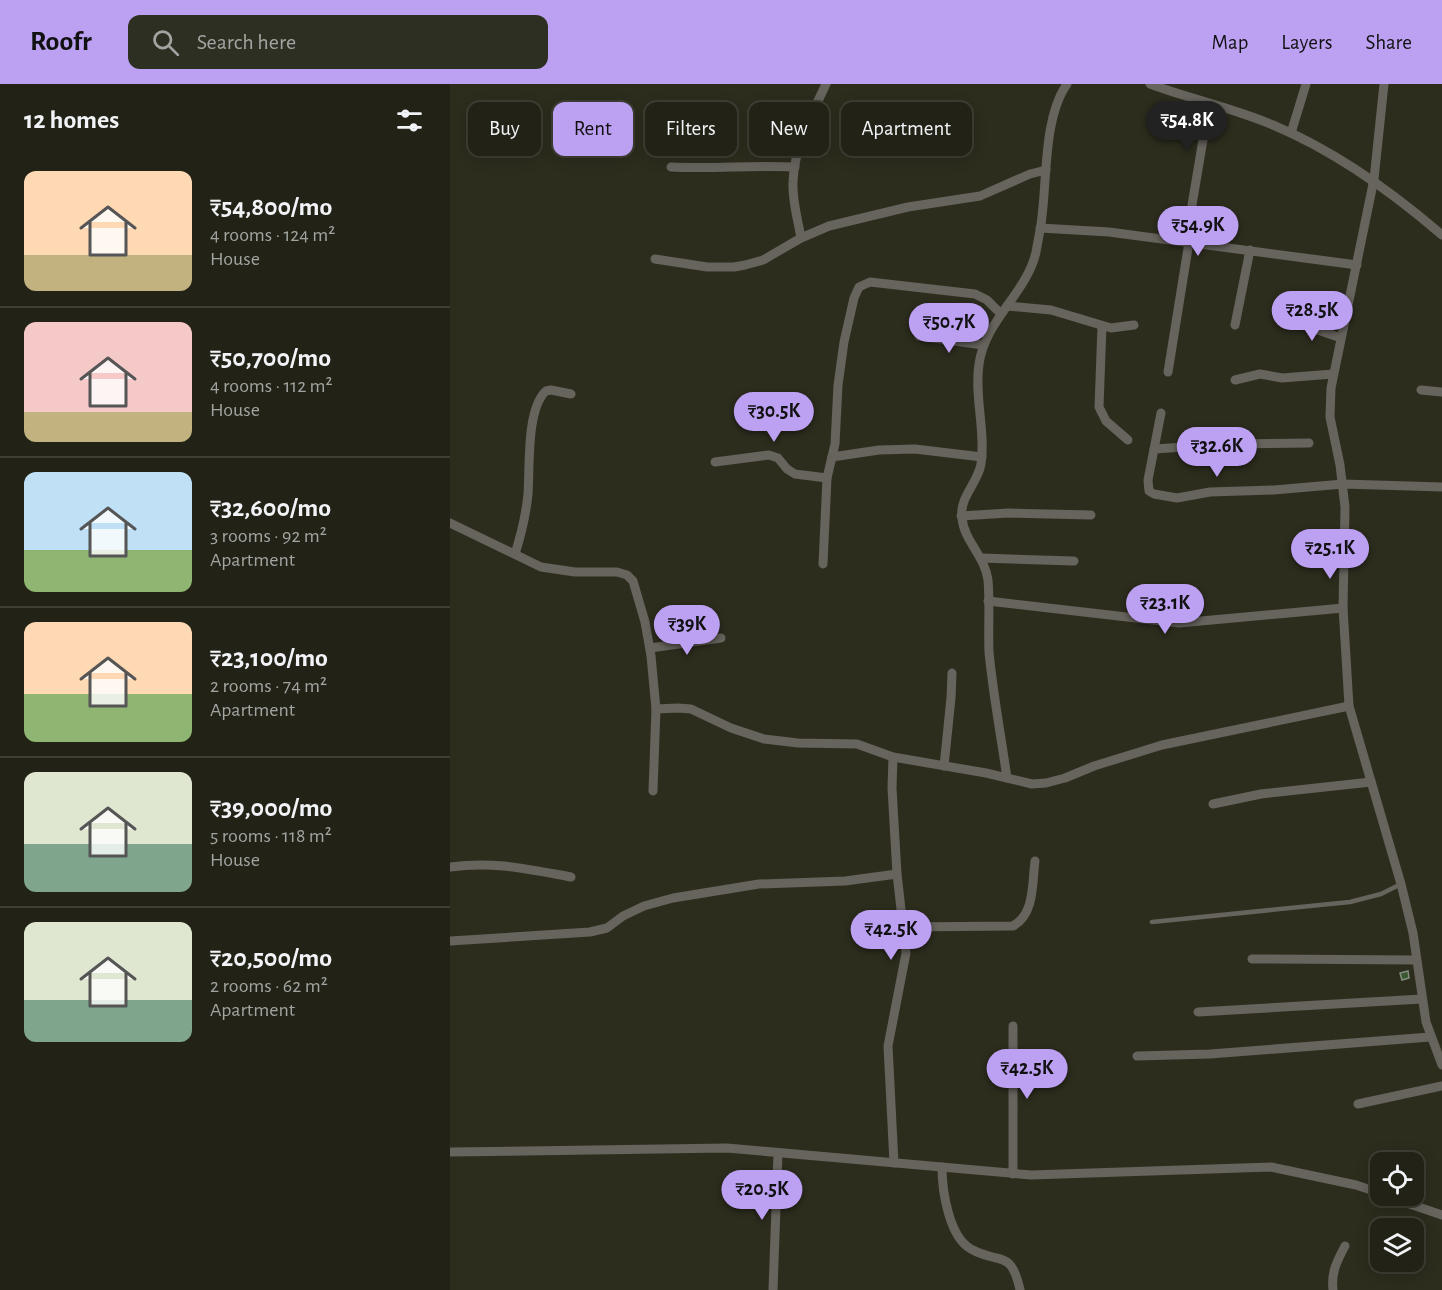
<!DOCTYPE html>
<meta charset="utf-8">
<style>
:root{--surface:#222216;--page:#2e2f23;--text:#f1f3f6;--muted:#a2a4a1;--line:#3f3f35;--accent:#bca0f2}
body{margin:0;font-family:"Alegreya Sans",sans-serif;background:var(--page);color:var(--text);height:100vh;display:flex;flex-direction:column;font-size:22px;white-space:nowrap}
*{box-sizing:border-box;margin:0}
p{font-size:20px;color:var(--muted)}
.icon{flex:none;width:33px;height:33px;fill:none;stroke:currentColor;stroke-width:2;stroke-linecap:round;stroke-linejoin:round}
.map{position:relative;flex:1;overflow:hidden}
.details{display:flex;flex-direction:column;background:var(--surface);width:450px}
.details>*{flex:none}
.banner{position:absolute;left:18px;top:18px;width:570px;height:54px;display:flex;gap:12px}
.tools{position:absolute;left:920px;top:1068px;display:grid;gap:12px}
.tools a{display:grid;place-items:center;width:54px;height:54px;border-radius:12px;background:var(--surface);box-shadow:0 3px 15px #0003,0 0 0 2px var(--line);font-size:30px}
.price{position:absolute;translate:-50% -51px;padding:0 14px;border-radius:21px;background:var(--accent);color:#111;font-size:20px;line-height:39px;filter:drop-shadow(0 2px 3px #0008)}
.price::after{content:'';position:absolute;left:50%;top:36px;width:18px;height:14px;margin-left:-9px;background:inherit;clip-path:polygon(0 0,100% 0,50% 100%)}
.price.current{background:#222;color:#fff}
ul{padding:0;list-style:none}
li{display:flex;align-items:center;gap:18px;height:150px;padding:0 24px}
li+li{border-top:2px solid var(--line)}
li span{display:grid;place-items:center;flex:none;width:168px;height:120px;border-radius:12px;color:#555}
li>.icon{margin-inline-start:auto}
span .icon{width:72px;height:72px;fill:#fffc;stroke-width:1}
li b{font-size:26px}
h2{display:flex;justify-content:space-between;align-items:center;height:72px;padding:0 24px;font-size:26px}
.pill{padding:0 21px;border-radius:12px;background:var(--surface);box-shadow:0 3px 15px #0003,0 0 0 2px var(--line);font-size:21px;line-height:54px}
.pill.current{background:var(--accent);color:#111}
header{display:flex;align-items:center;gap:36px;box-sizing:border-box;height:84px;padding:0 30px;background:var(--accent);color:#111}
header strong{font-size:28px}
nav{display:flex;gap:33px;margin-inline-start:auto;font-size:21px}
.search{width:420px;height:54px;background:var(--page);display:flex;align-items:center;gap:15px;box-sizing:border-box;padding:0 21px;border-radius:12px;color:var(--muted);font-size:22px}
main{display:flex;flex:1;min-height:0}
.map>svg:first-child{display:block}
.building{fill:#395832;stroke:#828e7f;stroke-width:1.5}
.lines{fill:none;stroke-linecap:round;stroke-linejoin:round}
.lane{stroke:#67635d;stroke-width:4.5}
.street{stroke:#67635d;stroke-width:9}
</style>
<header>
<strong>Roofr</strong>
<div class="search"><svg class="icon" aria-label="search" viewBox="0 0 24 24"><circle cx="10" cy="10" r="6"/><path d="M15 15l6 6"/></svg>Search here</div>
<nav><a>Map</a><a>Layers</a><a>Share</a></nav>
</header>
<main>
<section class="details">
<h2>12 homes<svg class="icon" aria-label="filters" viewBox="0 0 24 24"><path d="M4 7h16M4 17h16"/><circle cx="9" cy="7" r="2"/><circle cx="15" cy="17" r="2"/></svg></h2>
<ul>
<li><span style="background:linear-gradient(#ffd9b3 70%,#c2b280 0)"><svg class="icon" aria-label="home" viewBox="0 0 24 24"><path d="M3 11l9-7 9 7M6 9v11h12V9"/></svg></span><div><b>₹54,800/mo</b><p>4 rooms · 124 m²</p><p>House</p></div></li>
<li><span style="background:linear-gradient(#f6c9c9 75%,#c2b280 0)"><svg class="icon" aria-label="home" viewBox="0 0 24 24"><path d="M3 11l9-7 9 7M6 9v11h12V9"/></svg></span><div><b>₹50,700/mo</b><p>4 rooms · 112 m²</p><p>House</p></div></li>
<li><span style="background:linear-gradient(#bfe0f5 65%,#8fb573 0)"><svg class="icon" aria-label="home" viewBox="0 0 24 24"><path d="M3 11l9-7 9 7M6 9v11h12V9"/></svg></span><div><b>₹32,600/mo</b><p>3 rooms · 92 m²</p><p>Apartment</p></div></li>
<li><span style="background:linear-gradient(#ffd9b3 60%,#8fb573 0)"><svg class="icon" aria-label="home" viewBox="0 0 24 24"><path d="M3 11l9-7 9 7M6 9v11h12V9"/></svg></span><div><b>₹23,100/mo</b><p>2 rooms · 74 m²</p><p>Apartment</p></div></li>
<li><span style="background:linear-gradient(#dfe7d0 60%,#7fa58c 0)"><svg class="icon" aria-label="home" viewBox="0 0 24 24"><path d="M3 11l9-7 9 7M6 9v11h12V9"/></svg></span><div><b>₹39,000/mo</b><p>5 rooms · 118 m²</p><p>House</p></div></li>
<li><span style="background:linear-gradient(#dfe7d0 65%,#7fa58c 0)"><svg class="icon" aria-label="home" viewBox="0 0 24 24"><path d="M3 11l9-7 9 7M6 9v11h12V9"/></svg></span><div><b>₹20,500/mo</b><p>2 rooms · 62 m²</p><p>Apartment</p></div></li>
</ul>
</section>
<div class="map">
<svg width="992" height="1206" viewBox="0 0 992 1206">
<rect width="100%" height="100%" fill="#2d2d1e"/>
<path class="building" d="M958 887 959 894 952 896 950 889Z"/>
<g class="lines">
<path class="lane" d="M702 838 900 818 931 810 951 800"/>
<g class="street">
<path d="M700 0C740 15 783 24 823 41 885 67 941 107 992 151"/>
<path d="M934 0 924 95 881 304 880 333 890 381 895 423 893 524 899 622 951 800 963 849 976 938 992 981"/>
<path d="M841 49 856 0"/>
<path d="M221 83C263 85 304 81 345 83"/>
<path d="M742 121 759 20"/>
<path d="M590 144 659 148 907 181"/>
<path d="M351 154C348 136 342 117 343 98 344 64 362 30 376 0"/>
<path d="M205 175 257 183H284L295 181 313 176 351 154 379 142 458 123 530 112 580 90 596 86"/>
<path d="M557 222 601 226 661 244 684 241"/>
<path d="M842 237 891 254"/>
<path d="M785 241 800 166"/>
<path d="M652 242 649 323 656 337 678 356"/>
<path d="M469 252 533 261"/>
<path d="M718 288 739 158"/>
<path d="M785 296 810 290 832 294 883 290"/>
<path d="M971 306 992 308"/>
<path d="M711 329 698 396 699 407 704 410 727 414 760 408 824 406 893 400 992 403"/>
<path d="M704 365 783 360 859 359"/>
<path d="M382 373 429 366 465 365 532 373"/>
<path d="M265 378 319 371 328 374 337 385 345 390 377 394"/>
<path d="M511 432 558 429 641 431"/>
<path d="M0 439 91 483 125 488H167L177 491 183 497 195 538 201 572 206 625 203 707"/>
<path d="M65 470C71 451 76 431 78 410 80 384 76 325 96 307L101 306 121 310"/>
<path d="M531 474 624 477"/>
<path d="M373 480 377 394 385 360 388 301 394 258 404 214 409 203 420 198 525 210 537 216 551 230"/>
<path d="M538 517 729 539 893 524"/>
<path d="M200 564 271 554"/>
<path d="M206 625 228 624 241 625 281 644 314 655 348 659 407 660 443 673 536 689 582 700 596 699 615 694 644 682 712 661 899 622"/>
<path d="M443 673 442 704 447 790 456 869 438 962 444 1079"/>
<path d="M494 682 501 614 502 589"/>
<path d="M557 694C551 652 543 610 539 568 538 544 540 519 538 496 535 472 514 457 512 434 509 413 528 399 531 380 536 347 524 313 529 280 535 236 577 209 586 168 588 156 591 144 592 132 597 93 594 32 617 0"/>
<path d="M763 720 811 710 921 698"/>
<path d="M0 783C44 777 77 785 121 793"/>
<path d="M454 843 563 842C585 830 582 799 585 777"/>
<path d="M0 857 140 848 157 844 173 832 194 822 223 814 309 800 395 797 447 790"/>
<path d="M802 875 966 876"/>
<path d="M748 928 972 915"/>
<path d="M687 972 760 970 980 953"/>
<path d="M908 1020 992 1002"/>
<path d="M0 1068 277 1064 581 1091 821 1083 906 1101 930 1109"/>
<path d="M492 1083C492 1107 499 1153 521 1165 549 1181 561 1164 570 1206"/>
<path d="M563 1090V942"/>
<path d="M936 1112 992 1131"/>
<path d="M323 1206 328 1069"/>
<path d="M883 1206C881 1188 887 1177 895 1162"/>
</g>
</g>
</svg>
<div class="tools">
<a><svg class="icon" aria-label="locate" viewBox="0 0 24 24"><circle cx="12" cy="12" r="6"/><path d="M12 2v4M12 18v4M2 12h4M18 12h4"/></svg></a>
<a><svg class="icon" aria-label="layers" viewBox="0 0 24 24"><path d="M12 4l9 5-9 5-9-5zM3 14l9 5 9-5"/></svg></a>
</div>
<b class="price current" style="left:737px;top:68px">₹54.8K</b>
<b class="price" style="left:748px;top:173px">₹54.9K</b>
<b class="price" style="left:862px;top:258px">₹28.5K</b>
<b class="price" style="left:499px;top:270px">₹50.7K</b>
<b class="price" style="left:324px;top:359px">₹30.5K</b>
<b class="price" style="left:767px;top:394px">₹32.6K</b>
<b class="price" style="left:880px;top:496px">₹25.1K</b>
<b class="price" style="left:715px;top:551px">₹23.1K</b>
<b class="price" style="left:237px;top:572px">₹39K</b>
<b class="price" style="left:441px;top:877px">₹42.5K</b>
<b class="price" style="left:577px;top:1016px">₹42.5K</b>
<b class="price" style="left:312px;top:1137px">₹20.5K</b>
<div class="banner">
<a class="pill">Buy</a>
<a class="pill current">Rent</a>
<a class="pill">Filters</a>
<a class="pill">New</a>
<a class="pill">Apartment</a>
</div>
</div>
</main>
